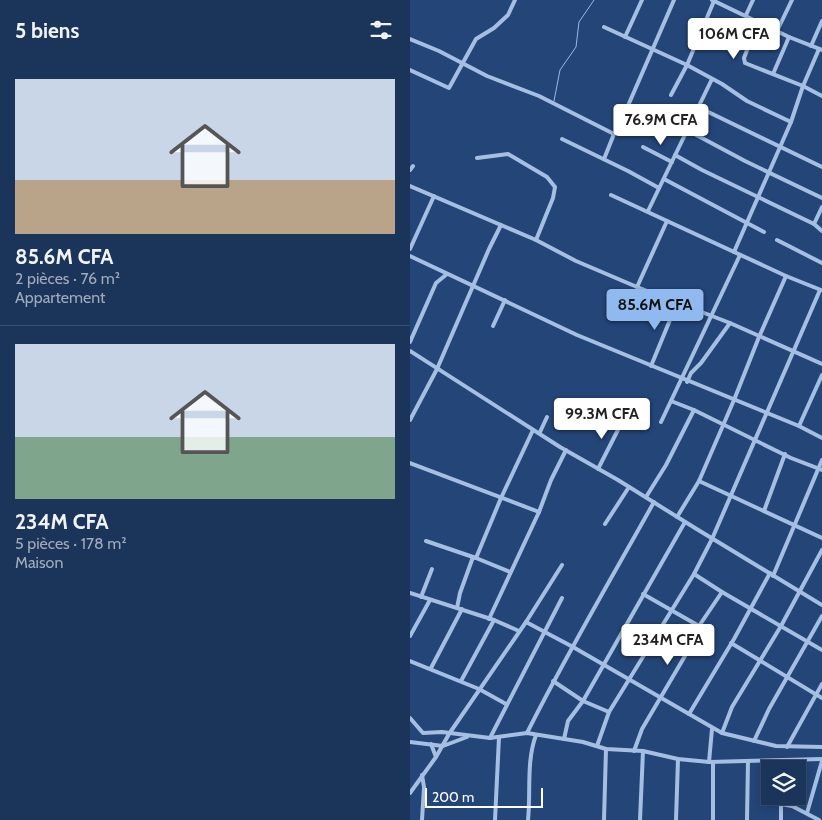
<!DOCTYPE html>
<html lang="fr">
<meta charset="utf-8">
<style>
:root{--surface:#1b3459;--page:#243c5f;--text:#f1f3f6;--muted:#a0aaba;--line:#394f6f;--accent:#90b9f0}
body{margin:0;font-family:Cabin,sans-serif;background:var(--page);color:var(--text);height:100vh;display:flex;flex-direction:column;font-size:19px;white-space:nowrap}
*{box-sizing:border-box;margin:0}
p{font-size:16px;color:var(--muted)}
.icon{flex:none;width:28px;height:28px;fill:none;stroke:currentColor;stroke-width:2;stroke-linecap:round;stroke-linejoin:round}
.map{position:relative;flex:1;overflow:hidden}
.sheet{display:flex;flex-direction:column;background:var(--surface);width:410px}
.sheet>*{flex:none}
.tools{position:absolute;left:351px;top:760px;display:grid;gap:10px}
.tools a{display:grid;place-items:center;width:45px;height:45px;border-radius:0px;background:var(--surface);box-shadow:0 2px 8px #0003,0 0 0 1px var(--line);font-size:25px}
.scale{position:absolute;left:15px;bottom:12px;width:118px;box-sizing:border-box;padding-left:5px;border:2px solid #fff;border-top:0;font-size:14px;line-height:18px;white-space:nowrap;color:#fff;-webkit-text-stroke:4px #244577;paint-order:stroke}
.price{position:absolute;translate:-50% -42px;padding:0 11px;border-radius:5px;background:#fff;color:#222;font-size:16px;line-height:32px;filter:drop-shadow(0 1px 2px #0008)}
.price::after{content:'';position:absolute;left:50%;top:30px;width:15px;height:11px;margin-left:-8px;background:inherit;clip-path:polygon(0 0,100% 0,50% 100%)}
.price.current{background:var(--accent);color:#111}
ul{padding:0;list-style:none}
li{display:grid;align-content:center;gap:10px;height:265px;padding:0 15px}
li+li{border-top:1px solid var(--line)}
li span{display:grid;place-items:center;height:155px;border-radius:0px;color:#555}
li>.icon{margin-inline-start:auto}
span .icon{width:90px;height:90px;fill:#fffc;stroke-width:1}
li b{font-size:21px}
h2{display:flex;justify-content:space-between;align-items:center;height:60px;padding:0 15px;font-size:21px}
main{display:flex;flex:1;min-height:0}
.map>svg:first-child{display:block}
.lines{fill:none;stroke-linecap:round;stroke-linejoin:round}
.stream{stroke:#99b9e4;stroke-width:1}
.minor{stroke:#a5bfe3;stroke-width:4}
</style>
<main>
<section class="sheet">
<h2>5 biens<svg class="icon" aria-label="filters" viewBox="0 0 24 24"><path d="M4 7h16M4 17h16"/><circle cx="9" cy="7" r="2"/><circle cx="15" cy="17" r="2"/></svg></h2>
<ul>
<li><span style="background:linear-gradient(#c9d6e8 65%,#b9a48a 0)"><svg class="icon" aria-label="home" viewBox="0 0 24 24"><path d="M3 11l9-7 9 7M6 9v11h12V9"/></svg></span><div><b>85.6M CFA</b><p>2 pièces · 76 m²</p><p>Appartement</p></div></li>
<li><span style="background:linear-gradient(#c9d6e8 60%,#7fa58c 0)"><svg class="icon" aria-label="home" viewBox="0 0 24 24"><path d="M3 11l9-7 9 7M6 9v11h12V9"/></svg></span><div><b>234M CFA</b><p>5 pièces · 178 m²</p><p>Maison</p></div></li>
</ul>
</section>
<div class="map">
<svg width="412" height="820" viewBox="0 0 412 820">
<rect width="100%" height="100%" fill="#244577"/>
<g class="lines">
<path class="stream" d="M144 101 150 70 166 47 169 22 184 0"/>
<g class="minor">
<path d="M302 0 379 37 412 50"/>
<path d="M336 15 343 0"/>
<path d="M348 22 334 58 335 63 393 86 412 96"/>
<path d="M194 27 277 65 312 84 337 101 381 122"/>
<path d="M367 31 382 0"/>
<path d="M215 37 232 0"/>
<path d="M0 39 29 51 77 76 129 96 204 134 194 159"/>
<path d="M401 46 412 21"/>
<path d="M0 70 39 88 66 39 84 28 98 15 105 0"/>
<path d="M363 74 379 37"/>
<path d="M261 95 277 65 304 1"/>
<path d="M288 107 412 167"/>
<path d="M217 108 264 0"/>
<path d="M277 130 335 161 412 198"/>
<path d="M152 139 218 171 249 188"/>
<path d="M233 147 262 162"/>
<path d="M265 155 292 170 404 224 412 231"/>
<path d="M67 158 98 154 137 177 145 187 143 198 126 240"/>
<path d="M0 170 3 166"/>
<path d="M254 179 354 232"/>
<path d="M0 186 126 240 166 261 227 287 320 323 412 364"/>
<path d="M201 195 376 276 411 290"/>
<path d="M238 211 302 79"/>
<path d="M404 224 412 207"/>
<path d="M367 240 412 263"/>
<path d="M0 249 24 196"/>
<path d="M324 252 381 122 393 86 409 49"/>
<path d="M0 256 167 335 389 426 412 438"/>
<path d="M227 287 257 221"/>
<path d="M83 326 95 300"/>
<path d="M0 342 26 283 37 274"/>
<path d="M0 351 150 447 208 480 285 528 412 605"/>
<path d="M241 366 267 303"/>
<path d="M277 382 281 373 291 363 320 323"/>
<path d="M261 401 284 410 381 458 412 470"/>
<path d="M0 420 27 369 79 249 91 225"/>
<path d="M251 422 330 255"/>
<path d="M389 426 412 375"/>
<path d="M130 432 137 417"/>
<path d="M0 463 129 512"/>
<path d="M188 469 213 420"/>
<path d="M289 481 412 538"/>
<path d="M236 497 256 465 284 410"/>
<path d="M354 511 375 454"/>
<path d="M267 517 289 481 324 400 349 337 376 276"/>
<path d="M195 524 219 487"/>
<path d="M16 541 66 558 100 572"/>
<path d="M66 558 91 498 123 430"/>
<path d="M284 574 312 592 412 650"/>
<path d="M363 576 412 460"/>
<path d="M0 593 84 620 109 631"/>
<path d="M233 594 289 626"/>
<path d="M11 597 22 569"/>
<path d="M47 608 50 593 63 557"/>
<path d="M79 619 129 512 141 480 156 450"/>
<path d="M116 622 163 647 312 733 366 746 412 747"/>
<path d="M0 636 20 600"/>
<path d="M321 643 412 698"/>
<path d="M0 661 69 689 96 704"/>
<path d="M21 668 52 609"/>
<path d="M51 681 84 620"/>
<path d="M143 681 173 701 199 712"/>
<path d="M279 714 324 639 360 573"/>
<path d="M0 718 13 733 32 732 80 738 117 733 173 742 196 749 233 751 268 759 299 762 412 759"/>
<path d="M117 733C156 655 201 579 244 502"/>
<path d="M312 733 322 707 371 626 412 550"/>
<path d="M80 738 152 598"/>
<path d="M154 739 158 721 173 701 275 522"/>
<path d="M344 741 359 709 412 616"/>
<path d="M0 742 33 746 57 737"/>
<path d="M21 744 26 757"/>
<path d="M187 746 199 712 284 574 302 539 410 290"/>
<path d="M377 747 412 684"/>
<path d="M224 751 232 729 275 656 289 626 312 592"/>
<path d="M299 762 302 729"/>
<path d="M371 769V761"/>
<path d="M0 793 26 757 39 734 116 622 152 565"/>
<path d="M369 796 368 802 371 804V820"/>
<path d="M371 804 382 806 409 820"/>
<path d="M397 813 412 761"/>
<path d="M12 820 14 787 12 775"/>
<path d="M85 820 89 737"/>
<path d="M118 820C121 792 116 762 126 735"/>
<path d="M194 820 196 749"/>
<path d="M230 820 233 751"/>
<path d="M266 820 268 759"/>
<path d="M303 820V762"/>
<path d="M337 820 338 761"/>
</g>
</g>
</svg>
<div class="tools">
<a><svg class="icon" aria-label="layers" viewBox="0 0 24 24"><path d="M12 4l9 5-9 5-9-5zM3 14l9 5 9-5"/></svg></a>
</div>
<div class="scale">200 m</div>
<b class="price" style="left:324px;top:60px">106M CFA</b>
<b class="price" style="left:251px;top:146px">76.9M CFA</b>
<b class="price current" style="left:245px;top:331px">85.6M CFA</b>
<b class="price" style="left:192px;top:440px">99.3M CFA</b>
<b class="price" style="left:258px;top:666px">234M CFA</b>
</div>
</main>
